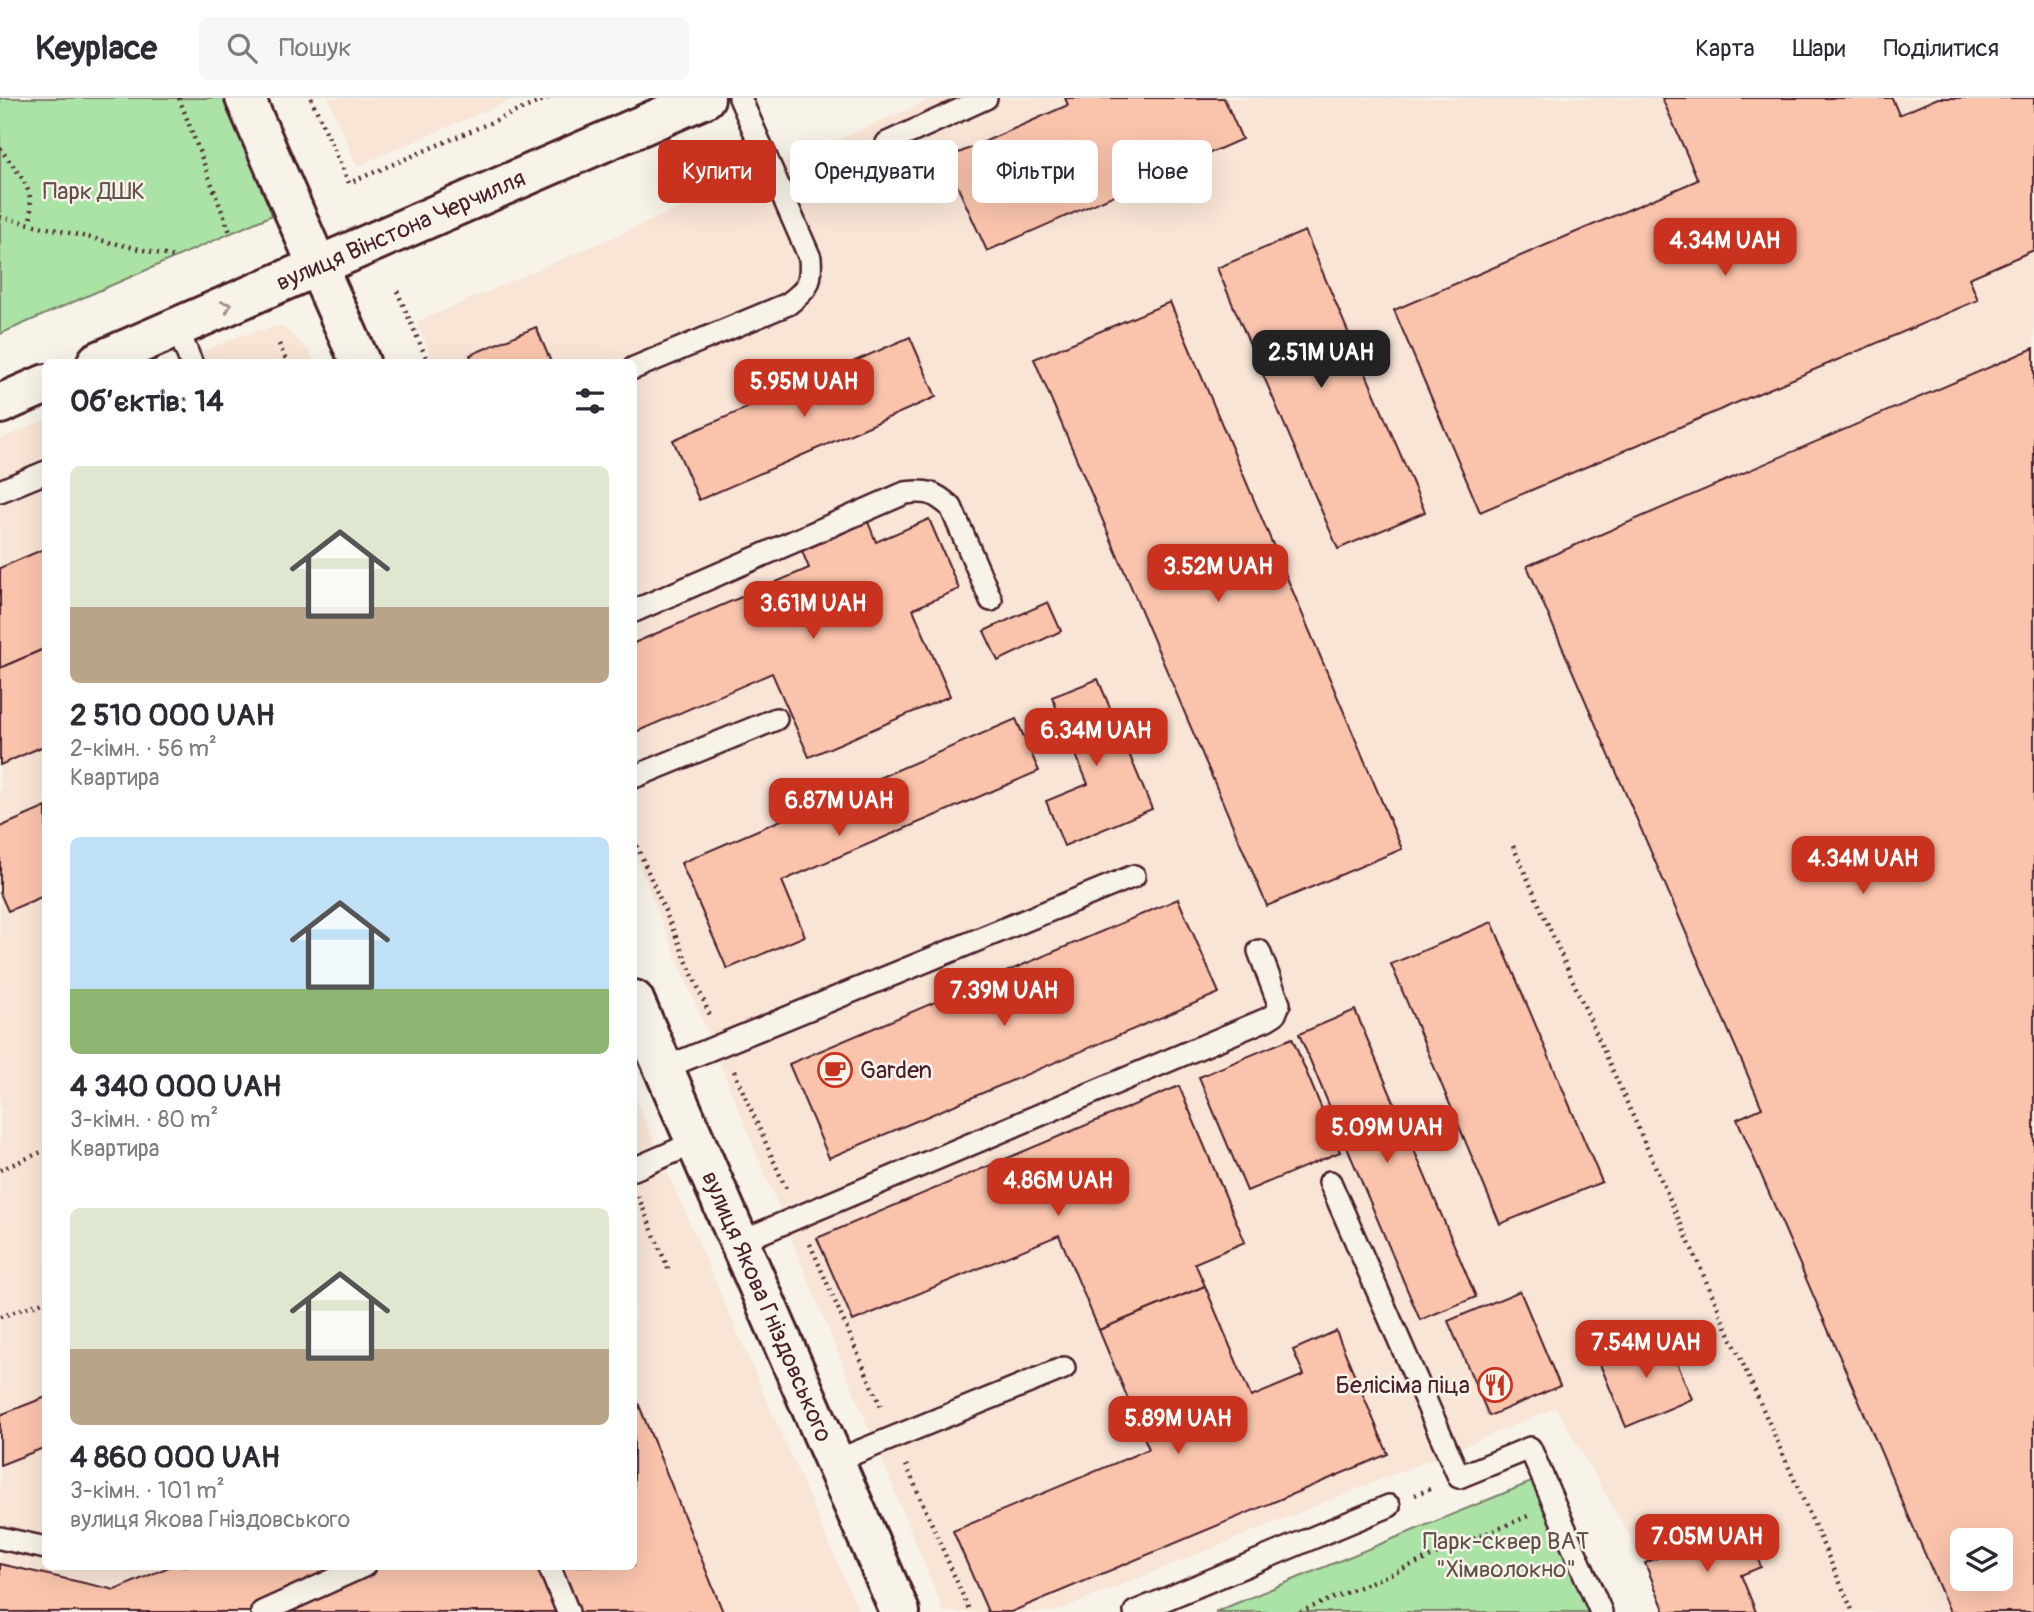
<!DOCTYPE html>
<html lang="uk">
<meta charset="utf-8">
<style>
:root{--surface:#fff;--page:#f7f7f7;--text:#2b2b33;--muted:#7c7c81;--line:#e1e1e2;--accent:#c8321e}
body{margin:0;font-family:Pangolin,sans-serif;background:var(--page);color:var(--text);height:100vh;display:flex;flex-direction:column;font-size:26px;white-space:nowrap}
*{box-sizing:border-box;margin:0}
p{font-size:23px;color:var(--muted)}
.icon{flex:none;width:38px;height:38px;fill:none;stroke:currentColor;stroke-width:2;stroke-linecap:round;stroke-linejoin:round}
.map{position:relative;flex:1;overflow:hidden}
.details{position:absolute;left:42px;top:261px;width:595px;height:1211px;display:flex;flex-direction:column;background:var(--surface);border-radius:10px;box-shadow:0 7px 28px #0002}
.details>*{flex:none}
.banner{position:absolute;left:658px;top:42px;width:665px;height:63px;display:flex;gap:14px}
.buttons{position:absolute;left:1950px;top:1430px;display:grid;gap:14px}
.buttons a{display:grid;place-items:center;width:63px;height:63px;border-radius:10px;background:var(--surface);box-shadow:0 7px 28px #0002;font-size:35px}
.price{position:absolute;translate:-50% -60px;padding:0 16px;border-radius:14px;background:var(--accent);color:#fff;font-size:23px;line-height:46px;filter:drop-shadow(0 2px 4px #0008)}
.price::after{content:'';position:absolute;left:50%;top:42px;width:21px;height:16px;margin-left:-10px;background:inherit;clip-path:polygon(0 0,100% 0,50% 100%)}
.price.active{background:#222;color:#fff}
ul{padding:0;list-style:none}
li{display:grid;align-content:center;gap:14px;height:371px;padding:0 28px}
li span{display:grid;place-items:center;height:217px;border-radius:10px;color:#555}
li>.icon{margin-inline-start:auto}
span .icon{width:126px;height:126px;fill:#fffc;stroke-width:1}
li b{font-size:30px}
h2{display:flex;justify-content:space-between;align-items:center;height:84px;padding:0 28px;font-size:30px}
.pill{padding:0 24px;border-radius:10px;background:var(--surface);box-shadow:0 7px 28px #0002;font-size:24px;line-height:63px}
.pill.active{background:var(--accent);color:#fff}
header{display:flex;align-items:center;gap:42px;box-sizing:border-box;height:98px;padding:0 35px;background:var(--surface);border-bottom:2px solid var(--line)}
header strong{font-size:33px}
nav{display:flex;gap:38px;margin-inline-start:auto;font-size:24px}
.search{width:490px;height:63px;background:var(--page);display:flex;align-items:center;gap:18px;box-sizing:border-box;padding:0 24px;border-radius:10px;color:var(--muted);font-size:26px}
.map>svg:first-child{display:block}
.built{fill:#f8e5d6;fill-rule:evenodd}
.green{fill:#abe2a6;stroke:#7a8068;stroke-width:2}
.building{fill:#fac4ac;stroke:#4a1f2b;stroke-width:2;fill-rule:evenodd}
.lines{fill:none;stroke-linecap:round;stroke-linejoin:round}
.lane-casing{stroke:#4a1f2b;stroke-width:26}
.street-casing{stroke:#4a1f2b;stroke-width:44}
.secondary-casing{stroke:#4a1f2b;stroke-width:44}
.path{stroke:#4a1f2b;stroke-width:4.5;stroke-dasharray:2 5;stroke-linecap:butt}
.lane{stroke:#f7f3e8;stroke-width:21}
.street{stroke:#f7f3e8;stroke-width:38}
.secondary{stroke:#f7f3e8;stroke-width:38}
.oneway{stroke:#a0898a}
.labels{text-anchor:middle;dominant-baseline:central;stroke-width:5;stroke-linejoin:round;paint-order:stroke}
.park-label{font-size:24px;fill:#62504a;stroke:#f7f3e8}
.street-label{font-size:24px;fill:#4a1f2b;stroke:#f7f3e8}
.poi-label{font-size:24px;fill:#4a1f2b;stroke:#f7f3e8;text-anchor:start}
</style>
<header>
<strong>Keyplace</strong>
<div class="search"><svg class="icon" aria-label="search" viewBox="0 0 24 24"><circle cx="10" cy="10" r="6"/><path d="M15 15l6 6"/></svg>Пошук</div>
<nav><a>Карта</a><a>Шари</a><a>Поділитися</a></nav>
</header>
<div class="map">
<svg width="2034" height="1514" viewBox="0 0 2034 1514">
<rect width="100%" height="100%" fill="#f7f3e8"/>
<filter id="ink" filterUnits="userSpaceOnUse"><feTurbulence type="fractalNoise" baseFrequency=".0143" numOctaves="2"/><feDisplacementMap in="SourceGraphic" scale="14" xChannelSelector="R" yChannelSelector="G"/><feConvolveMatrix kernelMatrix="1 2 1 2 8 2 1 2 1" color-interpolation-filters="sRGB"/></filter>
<g filter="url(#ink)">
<g class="built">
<path d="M328 0H515L357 68Z"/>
<path d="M934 0H2034V1514H1665L1645 1465 1556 1310 1055 1514H944L634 755V264H433L417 224ZM1962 1442H2000V1480H1962Z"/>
<path d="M282 228 309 253 314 264H179L241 237Z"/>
<path d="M45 322 46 1468H634V997L859 1514H0V341Z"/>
</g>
<g class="green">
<path d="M0 0H228L277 115 0 236Z"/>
<path d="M1536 1382 1591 1514H1215Z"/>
</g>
<g class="building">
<path d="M1065 0H1224L1242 41 987 153 945 61 1068 7Z"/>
<path d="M1662 0H1892L1899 17 1938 0H2034V152L1969 180 1978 202 1480 414 1394 212 1698 82Z"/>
<path d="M1305 133 1425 414 1338 451 1217 170Z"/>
<path d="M1170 204 1402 751 1267 808 1034 261Z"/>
<path d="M536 229 551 264H473L470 257Z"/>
<path d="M910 239 936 299 699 402 673 342Z"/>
<path d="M2034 250V1514H1950L1737 1021 1762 1010 1527 468ZM1962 1442H2000V1480H1962Z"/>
<path d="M929 421 959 491 913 511 950 598 809 659 772 575 636 634 634 629V545L809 470 802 453 868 424 876 444Z"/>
<path d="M46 450V550L0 570V470Z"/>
<path d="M1048 504 1061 533 998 563 984 533Z"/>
<path d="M46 550V647L0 667V570Z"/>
<path d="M1098 581 1152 711 1064 748 1046 703 1088 686 1052 599Z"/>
<path d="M1016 621 1039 673 782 783 805 838 727 871 681 765Z"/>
<path d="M46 709V797L8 813 0 795V729Z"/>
<path d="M1178 801 1219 895 829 1060 789 966Z"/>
<path d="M1492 824 1602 1084 1500 1126 1391 866Z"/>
<path d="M1355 912 1476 1199 1420 1222 1299 936Z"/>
<path d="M1292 940 1340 1054 1247 1093 1199 979Z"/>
<path d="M1179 988 1245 1144 1195 1165 1205 1188 1099 1232 1059 1137 853 1223 817 1140Z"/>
<path d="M1205 1188 1251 1299 1304 1277 1293 1252 1336 1233 1388 1356 1011 1514H988L953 1433 1149 1351 1099 1232Z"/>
<path d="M1520 1193 1560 1288 1489 1318 1448 1223Z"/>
<path d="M1665 1236 1692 1301 1626 1329 1599 1264Z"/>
<path d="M634 1295 723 1514H0V1466L115 1492 171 1468H634Z"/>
<path d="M46 1299V1349L0 1367V1317Z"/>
<path d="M1743 1424 1761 1469 1741 1477 1756 1514H1665L1645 1465Z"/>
</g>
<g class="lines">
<g class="lane-casing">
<g id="lane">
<path d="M887 45 986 0"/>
<path d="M177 230 191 264"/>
<path d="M634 270 788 206C808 191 812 185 810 160L740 0"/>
<path d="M0 393 46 374"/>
<path d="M634 513 905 395C927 392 934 394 951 409L991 502"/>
<path d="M634 679 776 621"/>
<path d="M662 971 1134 778"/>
<path d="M634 1071 696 1044"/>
<path d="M1330 1084 1459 1379 1530 1350 1601 1514"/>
<path d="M739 1144 1267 921 1275 916 1279 906 1259 853"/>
<path d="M833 1364 1064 1270"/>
<path d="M0 1440 46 1450"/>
<path d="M549 1468 568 1514"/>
<path d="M262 1514 364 1468"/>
<path d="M1135 1514 1389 1408"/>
</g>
</g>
<g class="street-casing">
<g id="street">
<path d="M318 169 360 264"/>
<path id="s1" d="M634 902 900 1514"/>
</g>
</g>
<g class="secondary-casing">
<g id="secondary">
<path d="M245 0 318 169"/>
<path id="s2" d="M97 264 705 0"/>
<path d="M0 306 46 286"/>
</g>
</g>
<g class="path">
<path d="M179 0 231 137"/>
<path d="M311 0 349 85 548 0"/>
<path d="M0 50C19 78 35 87 30 124"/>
<path d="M0 119 174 159"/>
<path d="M397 193 428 264"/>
<path d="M279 246 287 264"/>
<path d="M634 741 711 920"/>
<path d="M1513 748 1853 1514"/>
<path d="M734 973 787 1093"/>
<path d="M0 1072 46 1052"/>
<path d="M638 1098 669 1173"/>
<path d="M810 1146 882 1311"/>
<path d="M0 1219 40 1205 46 1201"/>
<path d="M906 1367 970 1514"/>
<path d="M1415 1397 1433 1390"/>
<path d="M1300 1514 1528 1418"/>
</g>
<use href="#lane" class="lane"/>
<use href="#street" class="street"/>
<use href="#secondary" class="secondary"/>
</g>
<defs><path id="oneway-chevron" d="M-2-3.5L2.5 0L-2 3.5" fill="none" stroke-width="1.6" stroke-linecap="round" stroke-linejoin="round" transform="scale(1.75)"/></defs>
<use class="oneway" href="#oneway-chevron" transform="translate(227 208) rotate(-23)"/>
</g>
<defs>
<g id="cafe-ring" transform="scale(1.75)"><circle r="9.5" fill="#f7f3e8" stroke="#c8321e" stroke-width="1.5"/><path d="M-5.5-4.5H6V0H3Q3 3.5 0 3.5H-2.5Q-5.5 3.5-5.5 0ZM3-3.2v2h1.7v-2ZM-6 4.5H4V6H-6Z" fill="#c8321e"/></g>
<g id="restaurant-ring" transform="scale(1.75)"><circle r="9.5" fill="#f7f3e8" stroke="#c8321e" stroke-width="1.5"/><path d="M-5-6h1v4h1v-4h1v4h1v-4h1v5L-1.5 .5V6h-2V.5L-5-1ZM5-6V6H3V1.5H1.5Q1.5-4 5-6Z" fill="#c8321e"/></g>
</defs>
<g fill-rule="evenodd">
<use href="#cafe-ring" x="835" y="972"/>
<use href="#restaurant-ring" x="1495" y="1287"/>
</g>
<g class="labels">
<g class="park-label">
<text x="94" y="93">Парк ДШК</text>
<text x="1506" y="1443">Парк-сквер ВАТ<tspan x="1506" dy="28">"Хімволокно"</tspan></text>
</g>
<g class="street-label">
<text stroke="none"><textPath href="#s2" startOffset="331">вулиця Вінстона Черчилля</textPath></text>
<text stroke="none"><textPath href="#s1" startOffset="334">вулиця Якова Гніздовського</textPath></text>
</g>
<g class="poi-label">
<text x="860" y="972">Garden</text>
<text x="1470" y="1287" text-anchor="end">Белісіма піца</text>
</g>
</g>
</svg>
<div class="buttons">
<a><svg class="icon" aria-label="layers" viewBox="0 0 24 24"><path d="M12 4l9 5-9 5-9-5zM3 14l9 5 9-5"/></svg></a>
</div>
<b class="price" style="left:1725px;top:180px">4.34M UAH</b>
<b class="price active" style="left:1321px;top:292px">2.51M UAH</b>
<b class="price" style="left:804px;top:321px">5.95M UAH</b>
<b class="price" style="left:1218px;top:506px">3.52M UAH</b>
<b class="price" style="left:813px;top:543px">3.61M UAH</b>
<b class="price" style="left:1096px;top:670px">6.34M UAH</b>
<b class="price" style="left:839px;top:740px">6.87M UAH</b>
<b class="price" style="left:1863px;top:798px">4.34M UAH</b>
<b class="price" style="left:1004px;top:930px">7.39M UAH</b>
<b class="price" style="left:1387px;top:1067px">5.09M UAH</b>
<b class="price" style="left:1058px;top:1120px">4.86M UAH</b>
<b class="price" style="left:1646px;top:1282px">7.54M UAH</b>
<b class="price" style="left:1178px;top:1358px">5.89M UAH</b>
<b class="price" style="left:1707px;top:1476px">7.05M UAH</b>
<div class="banner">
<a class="pill active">Купити</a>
<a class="pill">Орендувати</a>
<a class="pill">Фільтри</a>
<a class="pill">Нове</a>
</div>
<section class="details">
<h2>Об’єктів: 14<svg class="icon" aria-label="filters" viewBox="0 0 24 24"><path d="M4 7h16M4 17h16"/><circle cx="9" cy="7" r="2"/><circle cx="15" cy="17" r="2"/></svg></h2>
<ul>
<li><span style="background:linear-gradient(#dfe7d0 65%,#b9a48a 0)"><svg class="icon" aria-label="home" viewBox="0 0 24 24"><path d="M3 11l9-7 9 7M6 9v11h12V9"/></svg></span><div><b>2 510 000 UAH</b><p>2-кімн. · 56 m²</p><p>Квартира</p></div></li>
<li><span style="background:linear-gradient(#bfe0f5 70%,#8fb573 0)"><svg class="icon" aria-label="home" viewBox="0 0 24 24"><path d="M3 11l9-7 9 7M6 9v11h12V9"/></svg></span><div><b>4 340 000 UAH</b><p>3-кімн. · 80 m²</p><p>Квартира</p></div></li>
<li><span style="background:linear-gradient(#dfe7d0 65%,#b9a48a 0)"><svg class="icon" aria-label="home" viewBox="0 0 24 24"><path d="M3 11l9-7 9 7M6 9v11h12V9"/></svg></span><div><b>4 860 000 UAH</b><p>3-кімн. · 101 m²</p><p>вулиця Якова Гніздовського</p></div></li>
</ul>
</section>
</div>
